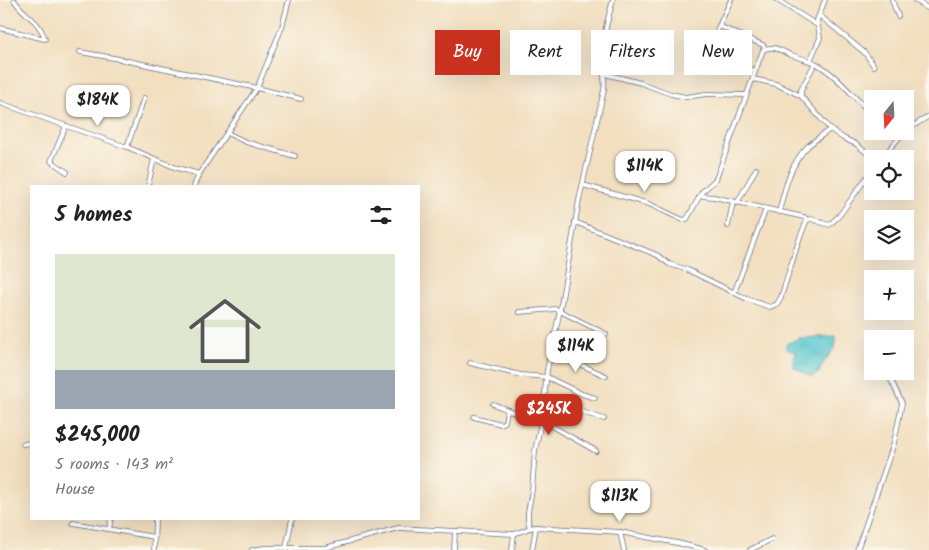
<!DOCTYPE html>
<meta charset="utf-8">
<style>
:root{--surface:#fff;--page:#f6f6f6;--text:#222;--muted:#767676;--line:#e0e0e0;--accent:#c8321e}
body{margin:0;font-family:Kalam,sans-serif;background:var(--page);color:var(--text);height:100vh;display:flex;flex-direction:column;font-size:19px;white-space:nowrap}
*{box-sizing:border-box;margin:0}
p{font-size:16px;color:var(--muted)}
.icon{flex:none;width:28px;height:28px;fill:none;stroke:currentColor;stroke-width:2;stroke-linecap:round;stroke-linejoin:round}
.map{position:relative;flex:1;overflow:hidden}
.details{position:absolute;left:30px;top:185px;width:390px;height:335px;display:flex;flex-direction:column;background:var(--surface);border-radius:0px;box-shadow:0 5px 20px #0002}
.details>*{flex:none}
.top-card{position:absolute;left:435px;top:30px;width:419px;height:45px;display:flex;gap:10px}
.needle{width:32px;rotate:198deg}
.controls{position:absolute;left:864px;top:90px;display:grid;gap:10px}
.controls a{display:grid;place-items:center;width:50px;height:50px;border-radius:0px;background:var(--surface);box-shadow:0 5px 20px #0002;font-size:25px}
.price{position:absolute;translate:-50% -42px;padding:0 11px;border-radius:10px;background:#fff;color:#222;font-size:16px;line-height:32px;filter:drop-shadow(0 1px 2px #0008)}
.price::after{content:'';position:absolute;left:50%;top:30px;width:15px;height:11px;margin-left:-8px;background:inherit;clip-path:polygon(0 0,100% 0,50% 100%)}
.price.on{background:var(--accent);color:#fff}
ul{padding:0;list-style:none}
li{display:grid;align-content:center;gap:10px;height:265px;padding:0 25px}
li+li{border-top:1px solid var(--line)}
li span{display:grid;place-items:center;height:155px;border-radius:0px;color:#555}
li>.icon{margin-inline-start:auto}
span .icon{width:90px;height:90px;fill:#fffc;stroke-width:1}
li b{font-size:21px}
h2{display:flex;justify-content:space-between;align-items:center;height:60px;padding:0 25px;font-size:21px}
.chip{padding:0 18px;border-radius:0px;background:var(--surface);box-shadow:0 5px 20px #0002;font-size:18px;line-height:45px}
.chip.on{background:var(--accent);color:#fff}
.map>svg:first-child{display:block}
.water{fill:url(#water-ripples);stroke:#3c7c96}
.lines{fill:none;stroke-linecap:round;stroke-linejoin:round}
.minor-casing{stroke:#666d80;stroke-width:5.5}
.minor{stroke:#fff;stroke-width:4}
</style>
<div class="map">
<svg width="929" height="550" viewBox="0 0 929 550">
<defs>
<pattern id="water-ripples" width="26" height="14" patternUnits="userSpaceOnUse" patternTransform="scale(1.25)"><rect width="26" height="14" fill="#5cc9cf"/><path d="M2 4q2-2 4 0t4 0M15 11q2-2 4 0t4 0" fill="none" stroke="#4ba4ab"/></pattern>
</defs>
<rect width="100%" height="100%" fill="#fbf7ec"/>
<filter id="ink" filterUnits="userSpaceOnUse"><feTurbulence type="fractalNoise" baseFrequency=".02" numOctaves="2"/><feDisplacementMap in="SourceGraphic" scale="10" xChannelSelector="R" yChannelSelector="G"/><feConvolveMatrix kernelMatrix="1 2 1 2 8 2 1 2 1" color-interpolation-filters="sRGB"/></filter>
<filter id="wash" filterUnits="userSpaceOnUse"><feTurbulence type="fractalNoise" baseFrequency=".0096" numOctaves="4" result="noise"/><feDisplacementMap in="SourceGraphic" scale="20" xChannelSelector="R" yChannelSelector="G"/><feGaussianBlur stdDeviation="1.12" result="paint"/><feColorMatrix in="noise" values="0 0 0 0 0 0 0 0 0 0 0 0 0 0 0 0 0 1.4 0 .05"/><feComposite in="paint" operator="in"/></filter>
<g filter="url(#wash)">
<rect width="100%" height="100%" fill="#f2dfc0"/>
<path class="water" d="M836 336V343L835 347 822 365 819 373 811 377 792 366 796 352 786 349V344L800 338Z"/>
</g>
<g filter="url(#ink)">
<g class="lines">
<g class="minor-casing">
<g id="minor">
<path d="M731 0 719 26 709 53 755 71"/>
<path d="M777 0 817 25"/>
<path d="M892 0 898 16"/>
<path d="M915 0 929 9"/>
<path d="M819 15 865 53 874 66"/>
<path d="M719 26 763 45 765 48"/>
<path d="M0 28 45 39C39 19 24 16 14 0"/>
<path d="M80 52 114 58 257 88 301 99"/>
<path d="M810 61 820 38 817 20 825 0"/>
<path d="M815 63 801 90V96L830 129 843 138 856 144 874 159"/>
<path d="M605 74 641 83 671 94 686 97 706 94 746 95"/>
<path d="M753 79 776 84 801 96"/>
<path d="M0 103 127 147 174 167 199 174"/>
<path d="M66 126 51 161 67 172"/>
<path d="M893 131 900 137"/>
<path d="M227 133 246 142 295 156"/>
<path d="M127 147 144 98"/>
<path d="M881 159 904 132 929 116"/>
<path d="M583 185 649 204 683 220 687 219 702 192 716 179 763 50C774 44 781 51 791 55 800 58 809 60 817 64 838 76 854 98 872 114"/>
<path d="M148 186 154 159"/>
<path d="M194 186 199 174 257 88 282 27 289 0"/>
<path d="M701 196 714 197 804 217 807 220 811 219 829 225 839 216 872 170"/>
<path d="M737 203 756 169"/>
<path d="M779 212C785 188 790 164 808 146 815 140 823 135 830 129"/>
<path d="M575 222 657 255 669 264 688 270 747 299 770 307 777 304 781 297 800 237 807 220"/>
<path d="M728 226 733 202"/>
<path d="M734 293 766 209"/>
<path d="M519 312 556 309 606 334"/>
<path d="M551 353 557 354 606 376"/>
<path d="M470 363 521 375 547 377 582 394 595 398"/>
<path d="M545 400 604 419"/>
<path d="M493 404 541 423H546L596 451"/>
<path d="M474 417 501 424 505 422 507 410"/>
<path d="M23 444 31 443"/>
<path d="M73 523 154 537"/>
<path d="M530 528 528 521V512L532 490 535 451 543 412 547 370 560 310 579 200 604 90C606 78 602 67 602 55 603 36 608 18 613 0"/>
<path d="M109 529 111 519"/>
<path d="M620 532 624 550"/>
<path d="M286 548 292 519"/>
<path d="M154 550 155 519"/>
<path d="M252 550 264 548H325L398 528 514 534 530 528 536 527 620 532 682 544 705 550"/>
<path d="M454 550 455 532"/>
<path d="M512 550 514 534"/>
<path d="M532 550 536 527"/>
<path d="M750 550 772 539"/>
<path d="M857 550 894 443 902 403 889 376"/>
</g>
</g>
<use href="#minor" class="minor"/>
</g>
</g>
</svg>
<div class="controls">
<a><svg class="needle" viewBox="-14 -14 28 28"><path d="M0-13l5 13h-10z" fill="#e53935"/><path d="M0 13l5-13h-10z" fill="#767676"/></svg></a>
<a><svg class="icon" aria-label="locate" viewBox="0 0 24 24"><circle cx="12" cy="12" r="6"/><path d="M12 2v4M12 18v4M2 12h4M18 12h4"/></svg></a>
<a><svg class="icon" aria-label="layers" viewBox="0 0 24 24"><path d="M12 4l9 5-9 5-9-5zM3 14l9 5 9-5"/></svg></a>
<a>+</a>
<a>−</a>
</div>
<b class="price" style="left:98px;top:127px">$184K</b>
<b class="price" style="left:645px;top:193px">$114K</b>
<b class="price" style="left:576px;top:373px">$114K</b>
<b class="price on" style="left:549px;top:436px">$245K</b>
<b class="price" style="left:620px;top:523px">$113K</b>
<div class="top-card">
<a class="chip on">Buy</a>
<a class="chip">Rent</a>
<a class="chip">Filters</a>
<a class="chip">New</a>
</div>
<section class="details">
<h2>5 homes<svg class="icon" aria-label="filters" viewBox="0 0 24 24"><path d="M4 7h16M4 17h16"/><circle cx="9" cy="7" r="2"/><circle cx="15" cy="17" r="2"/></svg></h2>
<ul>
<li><span style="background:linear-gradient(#dfe7d0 75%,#9aa5b1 0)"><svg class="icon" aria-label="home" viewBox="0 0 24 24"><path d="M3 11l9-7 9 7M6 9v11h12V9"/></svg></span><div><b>$245,000</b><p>5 rooms · 143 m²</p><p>House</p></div></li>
</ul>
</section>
</div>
